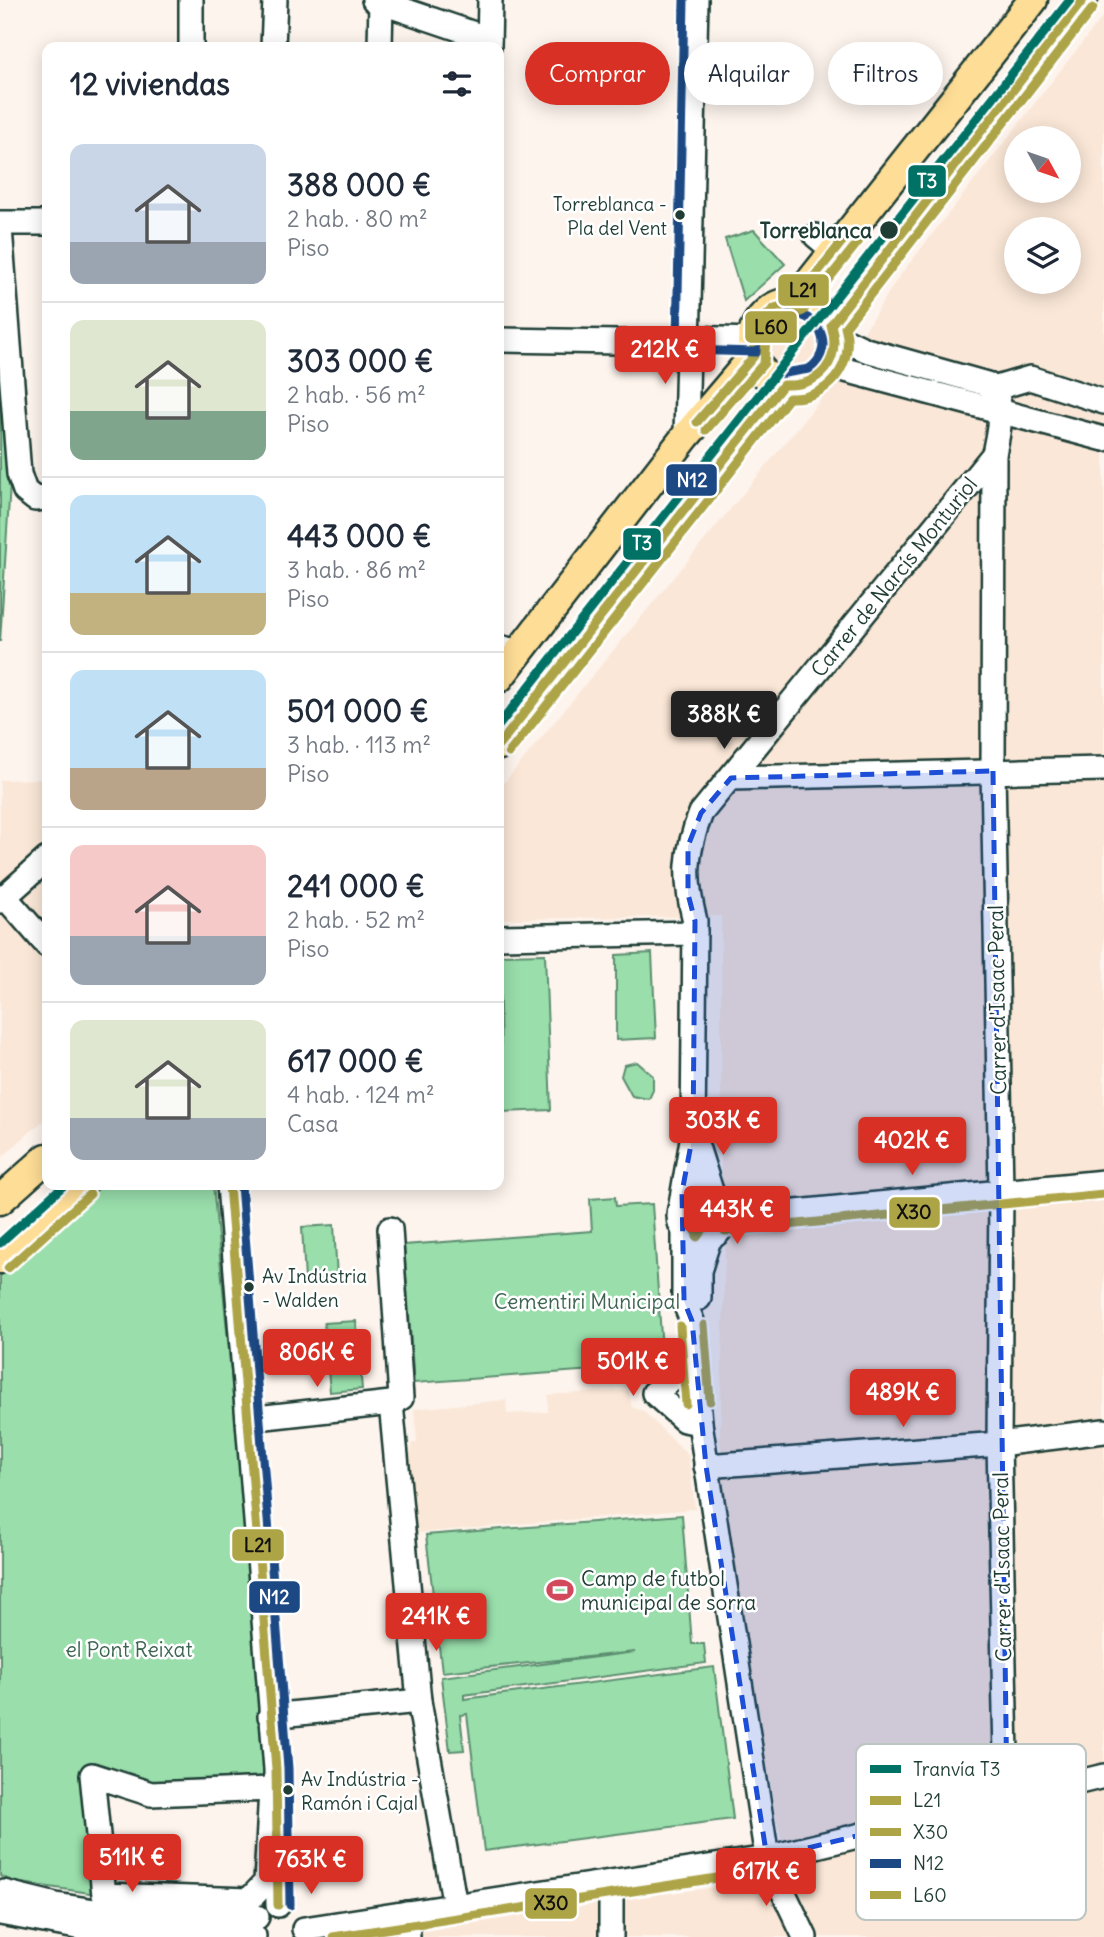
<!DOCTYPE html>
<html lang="es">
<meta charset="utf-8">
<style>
:root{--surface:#fff;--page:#f6f6f7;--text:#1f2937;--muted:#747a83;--line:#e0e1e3;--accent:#d93025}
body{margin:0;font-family:Delius,sans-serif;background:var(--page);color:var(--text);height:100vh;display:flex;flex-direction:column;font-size:26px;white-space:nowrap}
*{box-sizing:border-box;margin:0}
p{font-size:23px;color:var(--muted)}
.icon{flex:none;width:38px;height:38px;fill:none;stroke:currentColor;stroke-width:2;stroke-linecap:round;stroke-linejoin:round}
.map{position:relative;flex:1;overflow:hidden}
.panel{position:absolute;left:42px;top:42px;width:462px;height:1148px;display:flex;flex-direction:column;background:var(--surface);border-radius:14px;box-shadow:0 4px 18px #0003}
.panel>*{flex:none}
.top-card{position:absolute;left:525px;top:42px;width:472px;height:63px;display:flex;gap:14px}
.needle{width:46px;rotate:130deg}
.fabs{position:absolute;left:1004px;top:126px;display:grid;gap:14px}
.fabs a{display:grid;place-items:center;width:77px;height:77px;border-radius:50%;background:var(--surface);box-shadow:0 4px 18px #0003;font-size:35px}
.price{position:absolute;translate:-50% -60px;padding:0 16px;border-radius:7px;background:var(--accent);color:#fff;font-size:23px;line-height:46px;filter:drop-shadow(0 2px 4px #0008)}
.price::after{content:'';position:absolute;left:50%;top:42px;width:21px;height:16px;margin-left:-10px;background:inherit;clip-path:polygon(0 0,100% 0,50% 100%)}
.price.active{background:#222;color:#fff}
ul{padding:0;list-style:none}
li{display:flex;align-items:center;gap:21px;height:175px;padding:0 28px}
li+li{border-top:2px solid var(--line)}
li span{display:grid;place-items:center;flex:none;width:196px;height:140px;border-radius:14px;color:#555}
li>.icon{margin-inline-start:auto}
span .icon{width:84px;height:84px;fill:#fffc;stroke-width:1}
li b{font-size:30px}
h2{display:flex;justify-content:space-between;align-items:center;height:84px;padding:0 28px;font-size:30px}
.pill{padding:0 24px;border-radius:32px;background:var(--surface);box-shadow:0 4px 18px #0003;font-size:24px;line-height:63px}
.pill.active{background:var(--accent);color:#fff}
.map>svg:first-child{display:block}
.built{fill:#fae7d7;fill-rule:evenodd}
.green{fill:#99deab;stroke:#5c8e70;stroke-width:2}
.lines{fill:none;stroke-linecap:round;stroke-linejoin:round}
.minor-casing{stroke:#1f3d34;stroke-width:28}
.major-casing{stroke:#1f3d34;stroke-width:33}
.minor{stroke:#fff;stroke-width:23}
.major{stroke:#fedd96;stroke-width:28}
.bus-1-casing{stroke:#fff;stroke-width:14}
.bus-2-casing{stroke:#fff;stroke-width:14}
.bus-3-casing{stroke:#fff;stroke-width:14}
.bus-4-casing{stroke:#fff;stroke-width:14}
.bus-1{stroke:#ada446;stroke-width:9}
.bus-2{stroke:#ada446;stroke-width:9}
.bus-3{stroke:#1c4883;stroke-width:9}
.bus-4{stroke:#ada446;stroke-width:9}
.tram-1-casing{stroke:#fff;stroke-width:14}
.tram-1{stroke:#007165;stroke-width:9}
.marked{fill:#1d4ed8;fill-opacity:0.2;stroke:#1d4ed8;stroke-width:5;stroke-dasharray:14 9;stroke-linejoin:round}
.bus-dot{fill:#1f3d34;stroke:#fff;stroke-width:2.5}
.labels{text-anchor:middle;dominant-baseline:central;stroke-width:5;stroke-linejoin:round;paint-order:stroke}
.bus-label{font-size:19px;fill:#1f3d34;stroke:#fff;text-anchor:start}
.stop-label{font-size:21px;font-weight:bold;fill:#1f3d34;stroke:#fff;text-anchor:end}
.street-label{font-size:21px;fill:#1f3d34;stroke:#fff}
.park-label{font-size:21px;fill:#3e6552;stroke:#fff}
.poi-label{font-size:21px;fill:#1f3d34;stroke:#fff;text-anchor:start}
.key{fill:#fff;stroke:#bcc5c2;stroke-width:2}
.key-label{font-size:19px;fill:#1f3d34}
.line-badge{stroke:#fff;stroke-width:2.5}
.badge-label{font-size:19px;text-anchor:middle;font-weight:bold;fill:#fff}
.pale-badge-label{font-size:19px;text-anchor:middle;font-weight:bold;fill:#111}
</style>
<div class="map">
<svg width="1104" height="1937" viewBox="0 0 1104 1937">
<rect width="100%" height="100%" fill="#fdf4ed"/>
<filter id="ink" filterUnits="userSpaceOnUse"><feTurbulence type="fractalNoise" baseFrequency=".0143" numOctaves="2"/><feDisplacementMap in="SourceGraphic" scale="14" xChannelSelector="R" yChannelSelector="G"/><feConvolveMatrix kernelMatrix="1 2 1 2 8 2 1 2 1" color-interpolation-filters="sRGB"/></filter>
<g filter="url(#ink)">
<g class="built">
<path d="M1104 15V1937H406V1934L662 1894 793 1878 776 1817 723 1493 720 1436 726 1217 721 1173V916L499 919V789L823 397 898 278ZM1017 138H1069V191H1017ZM1017 229H1069V282H1017Z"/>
<circle cx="796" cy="343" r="31"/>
<path d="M47 779V1117L0 1159V780Z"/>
<path d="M628 1390 632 1407 643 1411 688 1455 695 1509 417 1533 404 1453 412 1452 411 1444 417 1442 414 1409 506 1400 507 1414 548 1412V1395Z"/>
</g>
<g class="green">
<path d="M754 230 785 264 744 301 725 239Z"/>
<path d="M0 351 11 468 0 642Z"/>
<path d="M652 953 656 1038 616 1040V955Z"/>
<path d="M545 954 551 1110 502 1112 499 955Z"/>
<path d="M637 1062 653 1076V1090L649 1099 632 1096 621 1076 624 1065Z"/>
<path d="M98 1185H213L271 1789 151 1794 93 1775 104 1895 15 1882 0 1876V1276Z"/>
<path d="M615 1197 616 1206 652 1204 663 1365 414 1383 404 1245 592 1231 590 1199Z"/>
<path d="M334 1225 337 1278 305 1280 302 1227Z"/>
<path d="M356 1321 362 1389 330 1392 324 1323Z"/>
<path d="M682 1515 692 1644H704L706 1663 464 1695V1699L714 1667 733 1819 484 1851 467 1714 460 1715 464 1750 450 1751 441 1677 635 1652 442 1672 426 1535Z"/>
</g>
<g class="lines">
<g class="minor-casing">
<g id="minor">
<path d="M374 0 489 39"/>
<path d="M191 47V0"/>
<path d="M273 47 275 0"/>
<path d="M380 47 381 0"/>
<path d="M489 47 490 0"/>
<path d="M0 223H47"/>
<path d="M0 228 19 474 25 491 35 499 47 498"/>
<path d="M816 236 834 251"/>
<path d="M835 335 866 350 987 384C1008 400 998 432 994 454L993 771 1001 1190 999 1444 1007 1799"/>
<path d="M499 340 679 343 688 338 753 340"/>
<path d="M830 366 1104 439"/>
<path d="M993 389 1030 378 1104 402"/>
<path d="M686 436 696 0"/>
<path d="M499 647 519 652"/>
<path d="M731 778 1104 769"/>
<path d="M5 897 47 945"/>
<path d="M0 901 47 859"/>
<path d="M499 937 695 933"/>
<path d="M694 1137 712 1194"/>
<path d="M229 1185 276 1769 278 1905"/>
<circle cx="702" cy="1216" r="23"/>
<path d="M680 1210 693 1134 695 921C684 879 685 853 701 813L994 454"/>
<path d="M724 1219 1104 1182"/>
<path d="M684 1230V1301L692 1321 700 1423 767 1858 805 1937"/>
<path d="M699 1298V1271L709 1239"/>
<path d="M694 1374 678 1375 654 1393 684 1420 700 1423"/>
<path d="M391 1403 419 1701 455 1906"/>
<path d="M248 1419 391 1403 401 1398 390 1229"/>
<path d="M706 1466 999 1444 1104 1431"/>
<path d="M270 1716 419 1701"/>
<path d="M92 1775 151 1794 271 1789 266 1882 249 1900 104 1895Z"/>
<path d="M3 1892 56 1905 127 1916 257 1917"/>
<path d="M0 1913 99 1931 254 1936"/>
<path d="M407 1913 408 1937"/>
<path d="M304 1929 767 1858 1104 1776"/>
<path d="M611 1937V1884"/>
</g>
</g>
<g class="major-casing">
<g id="major">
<path d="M794 302 1033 0"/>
<circle cx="794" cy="344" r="42"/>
<path d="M831 325 1083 0"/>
<path d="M499 678 686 436 754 356"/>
<path d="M499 745 783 385"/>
<path d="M0 1200 47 1158"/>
<path d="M0 1259 82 1185"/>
</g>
</g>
<use href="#minor" class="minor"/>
<use href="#major" class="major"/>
<g class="bus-1-casing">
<g id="bus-1">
<path d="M697 422 754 356V336L761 320 775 308 794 302 849 233"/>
<path d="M499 745 783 385C820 387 842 361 831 325L1083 0"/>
<path d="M229 1185 276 1769 278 1905"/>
</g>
</g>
<g class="bus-2-casing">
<g id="bus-2">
<path d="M705 1205 711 1219 697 1237 694 1220 697 1206Z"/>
<path d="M725 1231 1104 1194"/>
<path d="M704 1325 710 1401"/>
<path d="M680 1326 686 1404"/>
<path d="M333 1937 769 1870"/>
</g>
</g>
<g class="bus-3-casing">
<g id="bus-3">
<path d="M499 725 765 387 779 374 809 369C841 346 812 303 782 317 767 324 770 344 756 352L686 350 677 342 684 0"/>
<path d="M241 1185 288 1768 290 1905"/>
</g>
</g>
<g class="bus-4-casing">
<g id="bus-4">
<path d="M706 430 764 363 766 339 771 327 781 319 803 311 859 241"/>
<path d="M509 753 789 398C827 400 856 365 845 327L1093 8"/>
<path d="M8 1268 90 1194"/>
</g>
</g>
<use href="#bus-1" class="bus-1"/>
<use href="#bus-2" class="bus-2"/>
<use href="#bus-3" class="bus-3"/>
<use href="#bus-4" class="bus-4"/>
<g class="tram-1-casing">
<g id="tram-1">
<path d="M499 725 1070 0"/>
<path d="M0 1243 64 1185"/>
</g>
</g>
<use href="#tram-1" class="tram-1"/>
</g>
</g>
<path class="marked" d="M993 771 1007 1799 767 1858 706 1466 692 1321 684 1301 682 1192 693 1134 695 921 688 894V846L701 813 731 778Z"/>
<defs>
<g id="stadium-bare" transform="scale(2.1)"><path d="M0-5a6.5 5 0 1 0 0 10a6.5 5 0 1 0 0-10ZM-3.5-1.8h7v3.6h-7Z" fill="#d1495b" stroke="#fff" stroke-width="2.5" paint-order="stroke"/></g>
</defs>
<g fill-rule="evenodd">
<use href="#stadium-bare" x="560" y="1590"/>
</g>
<g class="bus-dot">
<circle cx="680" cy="215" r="6"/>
<circle cx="889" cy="230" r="10"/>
<circle cx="249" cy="1287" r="6"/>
<circle cx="288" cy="1790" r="6"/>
</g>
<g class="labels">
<g class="bus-label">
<text x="667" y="204" text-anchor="end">Torreblanca -<tspan x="667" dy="24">Pla del Vent</tspan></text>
<text x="262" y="1276">Av Indústria<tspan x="262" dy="24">- Walden</tspan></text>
<text x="301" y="1779">Av Indústria -<tspan x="301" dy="24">Ramón i Cajal</tspan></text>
</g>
<g class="stop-label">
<text x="872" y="230">Torreblanca</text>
</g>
<g class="street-label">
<text transform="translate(894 577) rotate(-51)">Carrer de Narcís Monturiol</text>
<text transform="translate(997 1000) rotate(-91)">Carrer d'Isaac Peral</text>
<text transform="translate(1002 1567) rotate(-91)">Carrer d'Isaac Peral</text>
</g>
<g class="park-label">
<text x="587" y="1301">Cementiri Municipal</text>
<text x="129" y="1649">el Pont Reixat</text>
</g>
<g class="poi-label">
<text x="581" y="1578">Camp de futbol<tspan x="581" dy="24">municipal de sorra</tspan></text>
</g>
</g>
<rect x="856" y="1744" width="230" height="176" rx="10" class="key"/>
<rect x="870" y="1765" width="31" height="8" fill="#007165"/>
<rect x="870" y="1796" width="31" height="9" fill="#ada446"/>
<rect x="870" y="1828" width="31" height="8" fill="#ada446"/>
<rect x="870" y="1859" width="31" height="9" fill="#1c4883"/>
<rect x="870" y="1891" width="31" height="8" fill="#ada446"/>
<g class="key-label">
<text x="913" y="1776">Tranvía T3</text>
<text x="913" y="1807">L21</text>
<text x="913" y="1839">X30</text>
<text x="913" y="1870">N12</text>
<text x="913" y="1902">L60</text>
</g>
<g class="line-badge">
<rect x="907" y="164" width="40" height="34" rx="7" fill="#007165"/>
<rect x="777" y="273" width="53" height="34" rx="7" fill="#ada446"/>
<rect x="744" y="310" width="54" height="34" rx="7" fill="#ada446"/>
<rect x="665" y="463" width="53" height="34" rx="7" fill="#1c4883"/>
<rect x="622" y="527" width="40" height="34" rx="7" fill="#007165"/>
<rect x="888" y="1196" width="53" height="33" rx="7" fill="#ada446"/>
<rect x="231" y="1528" width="54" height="34" rx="7" fill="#ada446"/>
<rect x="248" y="1580" width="53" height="34" rx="7" fill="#1c4883"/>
<rect x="524" y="1887" width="54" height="33" rx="7" fill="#ada446"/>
</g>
<g class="badge-label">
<text x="927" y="188">T3</text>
<text x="692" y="487">N12</text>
<text x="642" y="550">T3</text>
<text x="274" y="1604">N12</text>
</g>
<g class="pale-badge-label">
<text x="803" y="297">L21</text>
<text x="771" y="334">L60</text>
<text x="914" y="1219">X30</text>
<text x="258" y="1552">L21</text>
<text x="551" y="1910">X30</text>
</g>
</svg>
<div class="fabs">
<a><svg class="needle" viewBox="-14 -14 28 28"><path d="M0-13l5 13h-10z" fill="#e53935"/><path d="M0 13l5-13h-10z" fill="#747a83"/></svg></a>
<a><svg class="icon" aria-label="layers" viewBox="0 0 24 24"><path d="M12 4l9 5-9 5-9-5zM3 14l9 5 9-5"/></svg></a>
</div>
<b class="price" style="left:665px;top:386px">212K €</b>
<b class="price active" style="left:724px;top:751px">388K €</b>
<b class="price" style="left:723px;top:1157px">303K €</b>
<b class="price" style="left:912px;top:1177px">402K €</b>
<b class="price" style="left:737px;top:1246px">443K €</b>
<b class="price" style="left:317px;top:1389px">806K €</b>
<b class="price" style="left:633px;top:1398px">501K €</b>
<b class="price" style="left:903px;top:1429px">489K €</b>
<b class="price" style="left:436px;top:1653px">241K €</b>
<b class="price" style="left:132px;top:1894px">511K €</b>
<b class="price" style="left:311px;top:1896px">763K €</b>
<b class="price" style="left:766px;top:1908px">617K €</b>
<div class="top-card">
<a class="pill active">Comprar</a>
<a class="pill">Alquilar</a>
<a class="pill">Filtros</a>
</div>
<section class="panel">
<h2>12 viviendas<svg class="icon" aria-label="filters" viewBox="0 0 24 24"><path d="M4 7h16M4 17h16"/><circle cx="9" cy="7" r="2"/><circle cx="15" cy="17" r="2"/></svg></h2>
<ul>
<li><span style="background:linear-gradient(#c9d6e8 70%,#9aa5b1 0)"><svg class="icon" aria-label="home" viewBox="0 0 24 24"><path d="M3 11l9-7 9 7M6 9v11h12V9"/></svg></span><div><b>388 000 €</b><p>2 hab. · 80 m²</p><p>Piso</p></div></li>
<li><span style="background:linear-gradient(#dfe7d0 65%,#7fa58c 0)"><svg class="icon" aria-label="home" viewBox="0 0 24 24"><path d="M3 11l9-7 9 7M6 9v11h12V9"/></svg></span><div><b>303 000 €</b><p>2 hab. · 56 m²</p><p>Piso</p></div></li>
<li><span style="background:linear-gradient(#bfe0f5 70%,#c2b280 0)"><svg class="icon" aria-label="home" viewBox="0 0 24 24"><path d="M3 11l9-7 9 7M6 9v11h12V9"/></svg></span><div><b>443 000 €</b><p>3 hab. · 86 m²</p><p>Piso</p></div></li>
<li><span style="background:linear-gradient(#bfe0f5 70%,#b9a48a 0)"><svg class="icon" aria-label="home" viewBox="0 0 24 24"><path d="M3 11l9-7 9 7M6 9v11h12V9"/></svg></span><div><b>501 000 €</b><p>3 hab. · 113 m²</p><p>Piso</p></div></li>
<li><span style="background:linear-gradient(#f6c9c9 65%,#9aa5b1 0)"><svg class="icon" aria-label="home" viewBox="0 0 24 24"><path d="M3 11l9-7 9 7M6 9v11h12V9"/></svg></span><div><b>241 000 €</b><p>2 hab. · 52 m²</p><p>Piso</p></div></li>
<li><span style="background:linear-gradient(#dfe7d0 70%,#9aa5b1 0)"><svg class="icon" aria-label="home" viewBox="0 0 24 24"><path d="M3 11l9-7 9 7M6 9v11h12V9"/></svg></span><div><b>617 000 €</b><p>4 hab. · 124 m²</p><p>Casa</p></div></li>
</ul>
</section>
</div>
